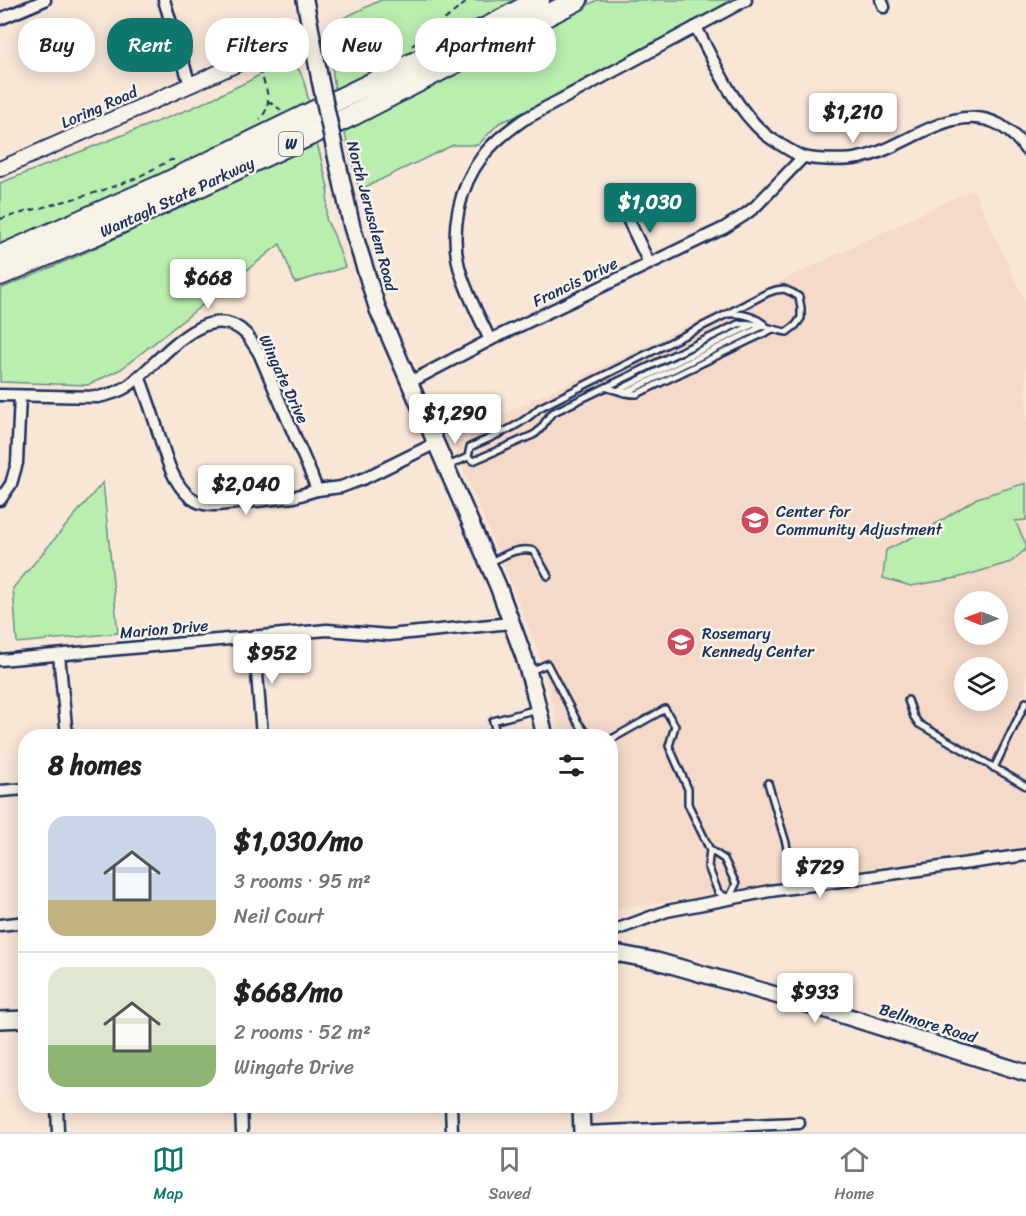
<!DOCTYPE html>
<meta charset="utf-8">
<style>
:root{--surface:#fff;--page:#f2f2f2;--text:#222;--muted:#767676;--line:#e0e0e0;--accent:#0f766e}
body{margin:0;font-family:Sriracha,sans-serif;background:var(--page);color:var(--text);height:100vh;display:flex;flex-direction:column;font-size:22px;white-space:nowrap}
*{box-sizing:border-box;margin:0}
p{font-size:20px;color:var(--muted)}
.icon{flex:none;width:33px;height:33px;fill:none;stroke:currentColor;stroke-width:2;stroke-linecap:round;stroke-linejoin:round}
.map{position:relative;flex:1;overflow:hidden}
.sheet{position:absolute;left:18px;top:729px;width:600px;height:384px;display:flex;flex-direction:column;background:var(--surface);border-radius:24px;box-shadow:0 3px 15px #0003}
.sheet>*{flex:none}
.banner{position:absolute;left:18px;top:18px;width:600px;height:54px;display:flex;gap:12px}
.needle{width:39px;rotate:271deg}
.buttons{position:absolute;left:954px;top:591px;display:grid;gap:12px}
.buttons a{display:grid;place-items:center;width:54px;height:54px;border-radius:50%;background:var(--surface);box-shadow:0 3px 15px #0003;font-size:30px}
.price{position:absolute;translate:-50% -51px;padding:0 14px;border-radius:6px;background:#fff;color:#222;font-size:20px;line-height:39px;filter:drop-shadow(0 2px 3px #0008)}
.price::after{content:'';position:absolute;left:50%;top:36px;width:18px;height:14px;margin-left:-9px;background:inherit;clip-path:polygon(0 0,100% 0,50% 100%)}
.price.current{background:var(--accent);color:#fff}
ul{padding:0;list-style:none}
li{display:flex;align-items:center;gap:18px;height:150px;padding:0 30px}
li+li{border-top:2px solid var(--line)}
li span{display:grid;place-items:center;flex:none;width:168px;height:120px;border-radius:18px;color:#555}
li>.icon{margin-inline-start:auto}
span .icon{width:72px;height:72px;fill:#fffc;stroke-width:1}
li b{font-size:26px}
h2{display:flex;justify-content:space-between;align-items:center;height:72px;padding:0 30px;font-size:26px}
.pill{padding:0 21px;border-radius:24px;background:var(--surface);box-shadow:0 3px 15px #0003;font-size:21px;line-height:54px}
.pill.current{background:var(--accent);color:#fff}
.tab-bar{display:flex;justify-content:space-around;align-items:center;height:84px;border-top:2px solid var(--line);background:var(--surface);font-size:16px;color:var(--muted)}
.tab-bar a{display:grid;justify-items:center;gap:3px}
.tab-bar .current{color:var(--accent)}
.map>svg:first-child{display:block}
.built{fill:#f5dac9;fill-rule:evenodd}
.green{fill:#baeeaf;stroke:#6a8e86;stroke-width:1.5}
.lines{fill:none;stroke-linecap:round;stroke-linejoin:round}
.service-casing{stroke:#1b2f5e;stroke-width:10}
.minor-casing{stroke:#1b2f5e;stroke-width:15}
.tertiary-casing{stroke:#1b2f5e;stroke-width:18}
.secondary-casing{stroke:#1b2f5e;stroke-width:20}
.motorway-casing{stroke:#1b2f5e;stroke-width:24}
.path{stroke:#1b2f5e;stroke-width:2;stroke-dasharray:6 4.5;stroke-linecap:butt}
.service{stroke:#f7f3e8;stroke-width:5}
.minor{stroke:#f7f3e8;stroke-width:10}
.tertiary{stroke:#f7f3e8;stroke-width:14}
.secondary{stroke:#f7f3e8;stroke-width:15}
.motorway{stroke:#f7f3e8;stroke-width:20}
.secondary-bridge-casing{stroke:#1b2f5e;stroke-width:20;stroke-linecap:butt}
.secondary-bridge{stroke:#f7f3e8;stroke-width:15}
.labels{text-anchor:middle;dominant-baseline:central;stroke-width:5;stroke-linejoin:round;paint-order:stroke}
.shield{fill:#f7f3e8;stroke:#5d6a87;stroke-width:1.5}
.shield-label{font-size:15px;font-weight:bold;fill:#1b2f5e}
.street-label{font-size:16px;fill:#1b2f5e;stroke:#f7f3e8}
.poi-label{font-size:16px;fill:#1b2f5e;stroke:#f7f3e8;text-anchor:start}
</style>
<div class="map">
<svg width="1026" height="1132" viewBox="0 0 1026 1132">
<rect width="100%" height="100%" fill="#f8e6d7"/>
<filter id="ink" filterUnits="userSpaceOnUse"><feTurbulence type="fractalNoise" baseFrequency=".0167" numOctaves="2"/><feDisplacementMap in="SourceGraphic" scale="12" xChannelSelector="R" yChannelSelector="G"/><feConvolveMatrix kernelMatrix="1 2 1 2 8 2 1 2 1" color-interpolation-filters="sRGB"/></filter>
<g filter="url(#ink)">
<path class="built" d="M973 189 1026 303V846L611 910 610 736H561L554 708 534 640 451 439ZM964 602H998V634H964ZM964 668H998V700H964Z"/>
<g class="green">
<path d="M381 0H524L371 79 335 90 327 26Z"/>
<path d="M597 0H735L547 104 499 123 478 145H453L359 190 344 130 412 97Z"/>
<path d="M288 58C303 66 307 93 310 109L0 245V183L192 108 249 81Z"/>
<path d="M317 143 328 187 326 219 334 235 345 267 295 283 280 244 121 369 88 385 0 382V289L78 256Z"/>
<path d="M103 482 118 633 17 643 13 588Z"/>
<path d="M1026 483V520L1015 521 1026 544V549L1011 562 957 578 911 586 883 578 886 550 923 532 977 498Z"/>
</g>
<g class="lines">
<g class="service-casing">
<g id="service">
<path d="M729 314C742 313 754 316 765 325"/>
<path d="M608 388C617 390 627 395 637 394L773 329"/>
<path d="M619 390 752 325"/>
<path d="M625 393 763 326"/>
<path d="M448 466 468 457 473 461 533 435C542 431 545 420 552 413L738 324C755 321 771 330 787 332L796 325 801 318V308L799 297 793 293 784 289 776 290 767 293 727 314 539 408C520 427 494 436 470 447L468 457"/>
<path d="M489 563C503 556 518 546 534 551L548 576"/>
<path d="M531 671 547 664 577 721 588 736"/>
<path d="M908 700 914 717 919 724 1026 786"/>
<path d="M497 736 493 721 537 709"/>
<path d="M610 740 665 709 675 726 669 746 688 789V804L710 850"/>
<path d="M994 768 1026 702"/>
<path d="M768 783 786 843 794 888"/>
<path d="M710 850 724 859 736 884 729 899 718 892 708 866Z"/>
</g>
</g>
<g class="minor-casing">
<g id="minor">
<path d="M164 0 190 85"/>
<path d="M881 0 884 7"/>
<path d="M0 19 45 0"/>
<path d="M696 27C715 64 733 106 765 134 771 139 796 155 804 157 816 160 846 161 859 158 904 150 953 99 1000 125 1011 132 1019 139 1026 150"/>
<path d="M627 217 649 263"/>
<path d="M490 340C479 316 466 293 459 267 450 231 459 187 482 157 493 142 508 131 523 120L746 0"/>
<path d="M139 376C145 392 151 409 156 425 164 449 170 481 190 497 198 504 207 505 217 505L294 497 317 490 341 487 365 478 436 443"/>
<path d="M410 382 490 340 724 228 743 216 755 207 803 157"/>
<path d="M0 395 98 397C108 395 119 392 128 386 158 365 206 295 246 334 251 340 255 347 259 353L311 474 317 490"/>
<path d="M0 500 11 484 17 463 20 396"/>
<path d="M254 636 262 736"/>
<path d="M59 655 67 736"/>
<path d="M0 660 327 630 389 635 511 623"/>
<path d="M0 791 26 789"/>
<path d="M0 925 26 922"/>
<path d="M610 932 667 911 770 891 1026 855"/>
<path d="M57 1106 58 1132"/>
<path d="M241 1106 242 1132"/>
<path d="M451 1106 452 1132"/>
<path d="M583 1132 799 1123"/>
</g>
</g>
<g class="tertiary-casing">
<path id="tertiary" d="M0 169 310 32"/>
</g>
<g class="secondary-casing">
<g id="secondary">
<path d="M305 0 320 80"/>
<path d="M337 160 352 227 378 310 498 586 524 657 534 691 545 736"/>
<path d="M610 952 657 961 814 1006 1026 1073"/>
<path d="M0 1020 26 1019"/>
<path d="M581 1106 582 1132"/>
</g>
</g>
<g class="motorway-casing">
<g id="motorway">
<path d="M0 256 162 185 490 26 539 0"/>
<path d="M0 275 99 233 353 115 577 0"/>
</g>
</g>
<g class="path">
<path d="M412 46 469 0"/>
<path d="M259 69C265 86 275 103 260 119"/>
<path d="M268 101 281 110"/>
<path d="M0 219 98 192 134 179 171 160H179"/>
</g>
<use href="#service" class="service"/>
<use href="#minor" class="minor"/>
<use href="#tertiary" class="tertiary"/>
<use href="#secondary" class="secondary"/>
<use href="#motorway" class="motorway"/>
<g class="secondary-bridge-casing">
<path id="secondary-bridge" d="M320 80 337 160"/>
</g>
<use href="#secondary-bridge" class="secondary-bridge"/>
</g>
</g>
<defs>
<g id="school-disc" transform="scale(1.5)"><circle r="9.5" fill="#d1495b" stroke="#f7f3e8"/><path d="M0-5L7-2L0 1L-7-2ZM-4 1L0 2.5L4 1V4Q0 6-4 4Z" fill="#fff"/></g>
</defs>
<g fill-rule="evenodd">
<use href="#school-disc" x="755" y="520"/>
<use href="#school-disc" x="681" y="642"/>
</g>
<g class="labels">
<rect class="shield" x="279" y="132" width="24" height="24" rx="4.5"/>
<g class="shield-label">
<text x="291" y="144">W</text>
</g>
<g class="street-label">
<text transform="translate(99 107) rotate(-24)">Loring Road</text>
<text transform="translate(177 197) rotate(-25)">Wantagh State Parkway</text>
<text transform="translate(372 216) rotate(75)">North Jerusalem Road</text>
<text transform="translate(575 282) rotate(-26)">Francis Drive</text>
<text transform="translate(284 379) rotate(65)">Wingate Drive</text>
<text transform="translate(164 629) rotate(-5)">Marion Drive</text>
<text transform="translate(928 1023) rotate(17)">Bellmore Road</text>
</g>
<g class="poi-label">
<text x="776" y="511">Center for<tspan x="776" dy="18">Community Adjustment</tspan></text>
<text x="702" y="633">Rosemary<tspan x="702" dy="18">Kennedy Center</tspan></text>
</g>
</g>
</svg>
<div class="buttons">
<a><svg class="needle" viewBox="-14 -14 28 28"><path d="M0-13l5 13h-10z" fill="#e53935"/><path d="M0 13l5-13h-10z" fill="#767676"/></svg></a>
<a><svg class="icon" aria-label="layers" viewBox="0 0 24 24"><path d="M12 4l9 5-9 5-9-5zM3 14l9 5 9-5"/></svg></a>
</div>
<b class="price" style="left:853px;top:144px">$1,210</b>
<b class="price current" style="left:650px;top:234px">$1,030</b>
<b class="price" style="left:208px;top:310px">$668</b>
<b class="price" style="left:455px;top:445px">$1,290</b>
<b class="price" style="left:246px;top:516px">$2,040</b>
<b class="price" style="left:272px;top:685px">$952</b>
<b class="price" style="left:820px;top:899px">$729</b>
<b class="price" style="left:815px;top:1024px">$933</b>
<div class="banner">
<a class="pill">Buy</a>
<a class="pill current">Rent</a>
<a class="pill">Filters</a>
<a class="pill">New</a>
<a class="pill">Apartment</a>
</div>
<section class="sheet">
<h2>8 homes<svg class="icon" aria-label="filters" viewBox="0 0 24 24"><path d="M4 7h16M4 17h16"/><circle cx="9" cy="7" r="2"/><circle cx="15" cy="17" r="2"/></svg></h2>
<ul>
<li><span style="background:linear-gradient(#c9d6e8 70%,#c2b280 0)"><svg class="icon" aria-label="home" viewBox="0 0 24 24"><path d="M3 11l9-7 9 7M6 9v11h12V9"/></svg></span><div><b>$1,030/mo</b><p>3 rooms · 95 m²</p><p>Neil Court</p></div></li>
<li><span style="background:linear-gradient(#dfe7d0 65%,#8fb573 0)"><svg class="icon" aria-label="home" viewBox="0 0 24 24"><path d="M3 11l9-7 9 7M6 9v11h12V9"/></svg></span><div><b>$668/mo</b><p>2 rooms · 52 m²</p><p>Wingate Drive</p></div></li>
</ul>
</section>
</div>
<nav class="tab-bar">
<a class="current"><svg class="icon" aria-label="map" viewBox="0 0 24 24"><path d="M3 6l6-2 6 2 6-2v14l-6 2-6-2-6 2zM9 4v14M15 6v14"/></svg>Map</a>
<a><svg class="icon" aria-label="saved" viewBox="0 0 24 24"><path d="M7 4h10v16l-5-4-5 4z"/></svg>Saved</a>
<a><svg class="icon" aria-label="home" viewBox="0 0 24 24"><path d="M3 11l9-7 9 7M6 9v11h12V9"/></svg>Home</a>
</nav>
